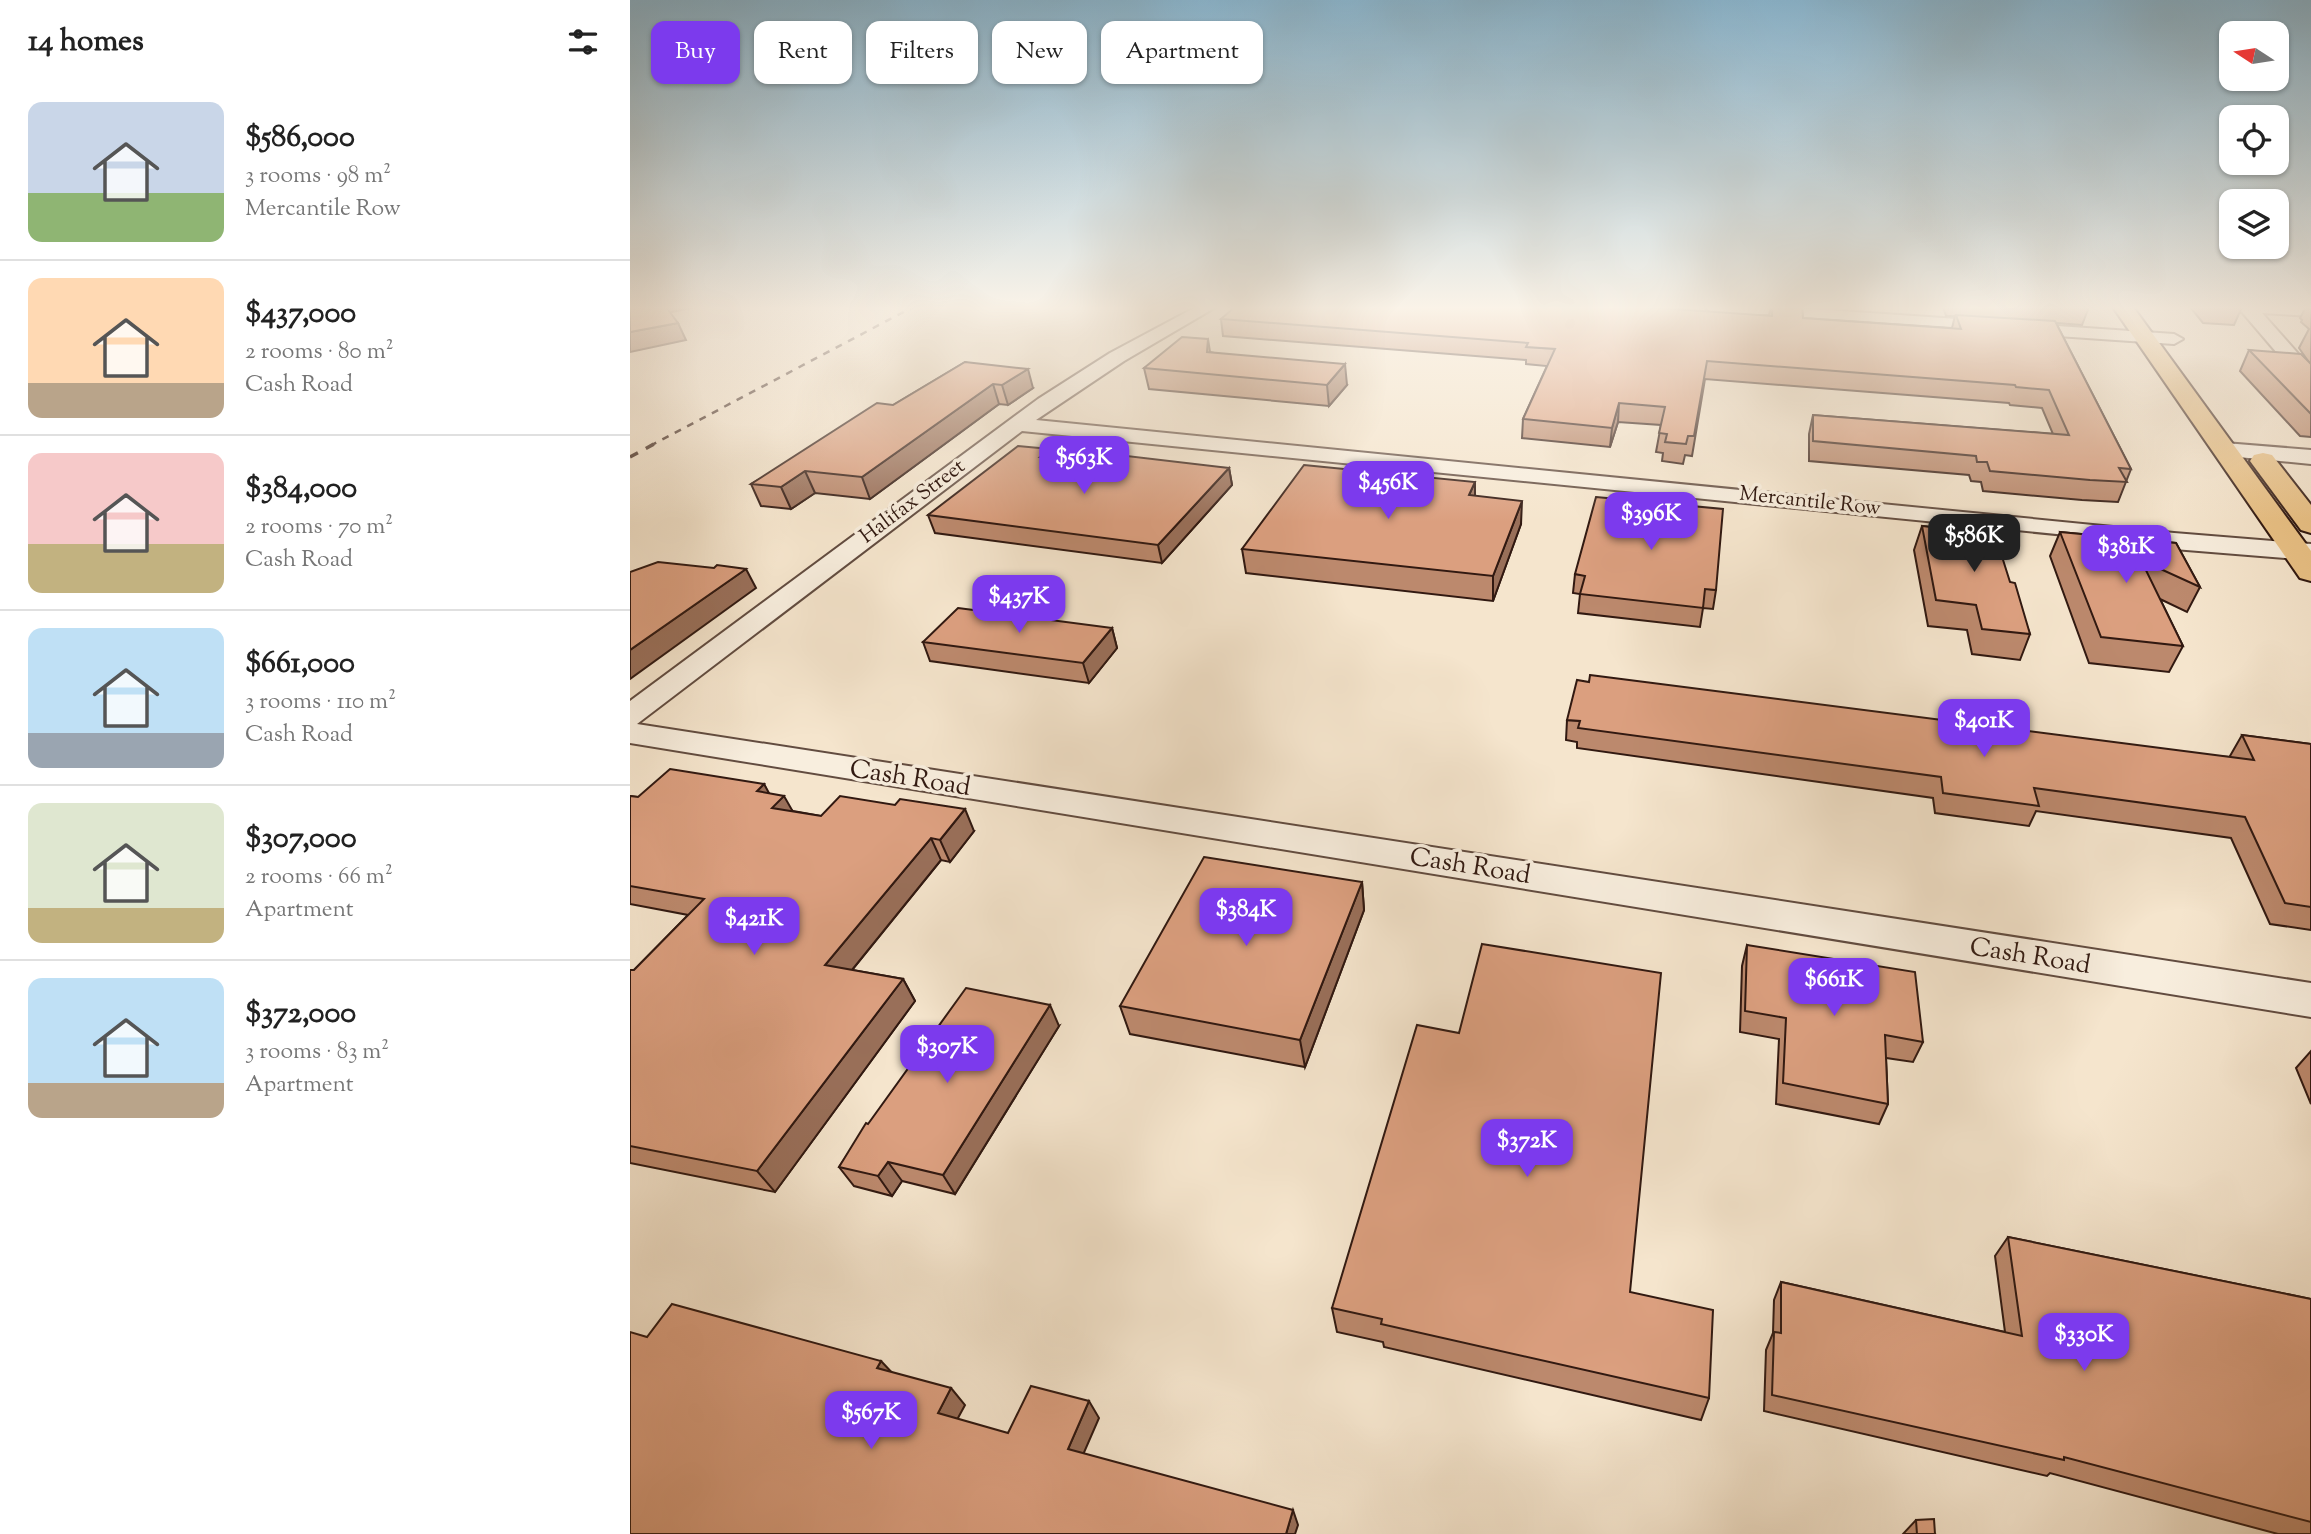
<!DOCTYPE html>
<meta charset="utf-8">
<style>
:root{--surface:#fff;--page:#f2f2f2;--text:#222;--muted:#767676;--line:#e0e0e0;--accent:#7c3aed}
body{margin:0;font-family:"Sorts Mill Goudy",serif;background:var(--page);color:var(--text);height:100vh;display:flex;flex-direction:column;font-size:26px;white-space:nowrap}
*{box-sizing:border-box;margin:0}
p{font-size:23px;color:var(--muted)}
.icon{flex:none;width:38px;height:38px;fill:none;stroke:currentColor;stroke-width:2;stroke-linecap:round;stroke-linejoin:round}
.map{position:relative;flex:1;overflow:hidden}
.details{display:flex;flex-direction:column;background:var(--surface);width:630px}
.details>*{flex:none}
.banner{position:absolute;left:21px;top:21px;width:665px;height:63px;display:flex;gap:14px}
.needle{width:46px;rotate:282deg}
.fabs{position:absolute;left:1589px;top:21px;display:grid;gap:14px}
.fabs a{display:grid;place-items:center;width:70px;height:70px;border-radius:14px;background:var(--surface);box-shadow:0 2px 5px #0004;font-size:35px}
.price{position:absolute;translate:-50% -60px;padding:0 16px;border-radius:14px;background:var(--accent);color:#fff;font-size:23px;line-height:46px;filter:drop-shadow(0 2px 4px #0008)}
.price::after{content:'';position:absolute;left:50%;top:42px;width:21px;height:16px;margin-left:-10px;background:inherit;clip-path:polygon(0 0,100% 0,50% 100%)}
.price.current{background:#222;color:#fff}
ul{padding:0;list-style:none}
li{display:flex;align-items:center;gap:21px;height:175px;padding:0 28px}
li+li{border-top:2px solid var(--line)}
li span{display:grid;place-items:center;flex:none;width:196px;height:140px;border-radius:14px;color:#555}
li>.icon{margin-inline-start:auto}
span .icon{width:84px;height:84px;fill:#fffc;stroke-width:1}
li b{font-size:30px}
h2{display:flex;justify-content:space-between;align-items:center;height:84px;padding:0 28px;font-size:30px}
.pill{padding:0 24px;border-radius:14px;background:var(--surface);box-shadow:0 2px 5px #0004;font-size:24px;line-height:63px}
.pill.current{background:var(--accent);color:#fff}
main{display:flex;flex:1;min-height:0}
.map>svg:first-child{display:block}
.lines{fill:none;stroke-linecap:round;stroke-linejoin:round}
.minor-casing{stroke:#624c40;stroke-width:4}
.major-casing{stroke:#311911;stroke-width:4}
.minor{fill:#f8eede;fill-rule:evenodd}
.major{fill:#eac286;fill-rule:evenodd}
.rail-far1{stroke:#311911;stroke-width:2.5;stroke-dasharray:7 7;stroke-linecap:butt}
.rail{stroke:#311911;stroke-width:3.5;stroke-dasharray:9 9;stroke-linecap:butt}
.wall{fill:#bc896d;stroke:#311911;stroke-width:2}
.shaded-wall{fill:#996f59;stroke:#311911;stroke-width:2}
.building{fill:#db9f7f;stroke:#311911;stroke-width:2}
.labels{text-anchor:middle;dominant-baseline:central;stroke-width:7;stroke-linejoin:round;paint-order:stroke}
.far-street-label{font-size:21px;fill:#311911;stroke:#f8eede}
.street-label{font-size:26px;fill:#311911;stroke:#f8eede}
</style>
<main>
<section class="details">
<h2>14 homes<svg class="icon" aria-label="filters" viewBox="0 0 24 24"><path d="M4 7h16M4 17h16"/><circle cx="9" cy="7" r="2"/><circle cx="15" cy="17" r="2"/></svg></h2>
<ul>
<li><span style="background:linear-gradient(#c9d6e8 65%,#8fb573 0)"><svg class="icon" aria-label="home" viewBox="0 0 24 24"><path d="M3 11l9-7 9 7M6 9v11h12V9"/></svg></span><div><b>$586,000</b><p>3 rooms · 98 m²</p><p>Mercantile Row</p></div></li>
<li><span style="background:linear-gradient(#ffd9b3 75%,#b9a48a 0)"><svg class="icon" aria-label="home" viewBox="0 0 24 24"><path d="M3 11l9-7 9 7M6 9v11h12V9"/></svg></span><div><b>$437,000</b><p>2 rooms · 80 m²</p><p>Cash Road</p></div></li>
<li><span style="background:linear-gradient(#f6c9c9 65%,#c2b280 0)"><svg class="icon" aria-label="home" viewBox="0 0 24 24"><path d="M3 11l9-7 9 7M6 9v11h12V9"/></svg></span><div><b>$384,000</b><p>2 rooms · 70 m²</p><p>Cash Road</p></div></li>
<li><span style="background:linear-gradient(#bfe0f5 75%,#9aa5b1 0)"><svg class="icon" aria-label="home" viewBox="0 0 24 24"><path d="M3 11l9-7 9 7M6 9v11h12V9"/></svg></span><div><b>$661,000</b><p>3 rooms · 110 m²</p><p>Cash Road</p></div></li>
<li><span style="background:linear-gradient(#dfe7d0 75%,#c2b280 0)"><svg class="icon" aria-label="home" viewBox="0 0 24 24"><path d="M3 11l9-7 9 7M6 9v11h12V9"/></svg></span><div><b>$307,000</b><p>2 rooms · 66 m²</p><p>Apartment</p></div></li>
<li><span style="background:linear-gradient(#bfe0f5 75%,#b9a48a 0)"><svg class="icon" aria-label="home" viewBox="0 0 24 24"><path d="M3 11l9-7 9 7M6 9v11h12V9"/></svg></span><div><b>$372,000</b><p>3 rooms · 83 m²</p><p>Apartment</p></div></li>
</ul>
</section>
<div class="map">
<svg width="1681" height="1534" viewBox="0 0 1681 1534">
<rect width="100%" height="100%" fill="#f5e5cd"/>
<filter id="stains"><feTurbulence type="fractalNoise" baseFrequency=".00286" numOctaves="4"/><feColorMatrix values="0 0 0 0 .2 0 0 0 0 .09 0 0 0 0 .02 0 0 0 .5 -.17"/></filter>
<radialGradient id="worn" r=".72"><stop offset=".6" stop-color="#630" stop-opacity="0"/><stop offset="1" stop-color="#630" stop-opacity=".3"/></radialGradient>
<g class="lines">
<g class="minor-casing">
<g id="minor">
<path d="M566 307H586L494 361 406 420 1544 533 1681 544V560L1544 549 1466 538 392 431 7 724 1681 983V1017L0 743V701L408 399 480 353Z"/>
<path d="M1074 307H1153L1544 334 1553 339 1544 344 1082 312Z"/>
<path d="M1603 307H1681V316L1632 313 1679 366 1681 369 1679 374H1665L1612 312 1605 311Z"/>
<path d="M1595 443 1681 450V464L1587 455 1584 450 1587 445Z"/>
</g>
</g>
<g class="major-casing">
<g id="major">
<path d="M1483 307H1503L1681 551V581L1670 578Z"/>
<path d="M1633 453 1642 455 1681 505V533L1671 530 1620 461 1624 455Z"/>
</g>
</g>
<use href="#minor" class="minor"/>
<use href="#major" class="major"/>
<path class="rail-far1" d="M20 446 283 307"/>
<path class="rail" d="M0 457 24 444"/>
</g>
<g class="wall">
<path d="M1141 307H1172L1173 318 1322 328 1325 316H1316L1313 307H1459L1452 325 1426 323 1501 469 1488 502 1452 500 1353 491 1351 482 1341 481 1339 475 1179 461V434L1183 415 1423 434 1412 408 1380 405 1379 403 1075 379 1062 456 1055 455 1053 464 1032 461 1033 453 1026 452 1031 425 988 422 980 447 892 438 893 419 917 366 896 364V360L593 336 591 319 1139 315Z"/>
<path d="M1560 307H1612L1604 325 1573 323Z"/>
<path d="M1676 307H1681V437L1670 436 1610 371 1619 350 1678 361 1669 348 1679 329 1671 322 1672 320 1670 318Z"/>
<path d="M578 339 580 352 717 385 699 406 519 389 514 368Z"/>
<path d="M335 362 403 388 378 405 369 404 240 499 185 493 161 509 131 506 121 484 263 405Z"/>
<path d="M420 449 423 459 486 466 599 468 602 485 532 563 305 533 298 515Z"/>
<path d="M845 482V496L891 524 863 601 616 573 612 549Z"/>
<path d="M1319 521 1380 582 1400 634 1390 660 1342 654 1337 630 1298 626 1284 550 1292 526 1316 529Z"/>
<path d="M1430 532 1546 543 1570 587 1557 612 1530 599 1553 646 1539 672 1459 663 1420 556Z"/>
<path d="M945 574 1086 590 1083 609 1073 608 1070 627 948 613 950 594 943 593Z"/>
<path d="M482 628 487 648 459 683 300 661 293 642Z"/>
<path d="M937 720 1600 757V756L1612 735 1681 744V930L1640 924 1601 838 1406 811 1399 826 1305 813 1303 798 947 748V742L936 740Z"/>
<path d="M134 784 138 793 163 811 191 816 344 831 320 862 311 860 222 970 273 979 285 1001 145 1192 0 1163V970H4L58 915 0 904V796L8 797Z"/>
<path d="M732 882 734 910 675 1067 500 1034 490 1006Z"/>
<path d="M1117 945 1293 1042 1283 1062 1256 1058 1258 1104 1249 1124 1146 1104 1149 1039 1110 1032 1112 966Z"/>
<path d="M429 1026 325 1194 272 1181 262 1196 224 1186 209 1167 238 1124Z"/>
<path d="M1681 1051V1104L1666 1068Z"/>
<path d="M1378 1237 1681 1299V1534H1648L1420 1473 1417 1476 1134 1411 1136 1350 1143 1333 1144 1300 1151 1282 1375 1332 1365 1256Z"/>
<path d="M1000 1292 1079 1398 1071 1420 754 1347 753 1342 707 1332 702 1308Z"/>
<path d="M1286 1520 1305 1534H1273Z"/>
</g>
<g class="shaded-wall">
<path d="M33 307H66L36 313Z"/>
<path d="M48 323 56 340 0 352V332Z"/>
<path d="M715 364 717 385 699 406 697 385Z"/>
<path d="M398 369 403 388 378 405 372 385Z"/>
<path d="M363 384 369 404 240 499 232 477Z"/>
<path d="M989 403 988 422 980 447 982 428Z"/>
<path d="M420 449 425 466 410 457Z"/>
<path d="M599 468 602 485 532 563 528 545Z"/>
<path d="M175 471 185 493 161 509 151 487Z"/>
<path d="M845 482V505L839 495Z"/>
<path d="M892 501 891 524 863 601V576Z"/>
<path d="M116 569 126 588 0 679V650Z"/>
<path d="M482 628 487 648 459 683 453 663Z"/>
<path d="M134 784 145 804 154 796 166 817 154 829 127 791Z"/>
<path d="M335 809 344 831 320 862 310 840Z"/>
<path d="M301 838 311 860 209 986 195 965Z"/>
<path d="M732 882 734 910 675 1067 670 1040Z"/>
<path d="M273 979 285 1001 145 1192 127 1171Z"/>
<path d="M420 1005 429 1026 325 1194 313 1175Z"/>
<path d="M258 1162 272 1181 262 1196 248 1176Z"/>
<path d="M251 1361 267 1378 247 1368Z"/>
<path d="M321 1388 335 1405 322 1429 308 1413Z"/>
<path d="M459 1401 469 1418 449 1464 438 1449Z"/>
<path d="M663 1510 668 1525 665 1534H656Z"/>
</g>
<g class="building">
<path d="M0 307H36L48 323 0 332Z"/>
<path d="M605 307H1016L1142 316V307H1172L1173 318 1331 329 1326 315 1425 321 1501 469 1489 468 1497 482 1460 480 1360 471 1357 462H1347L1346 456 1183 441V415L1439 435 1419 390 1386 387 1385 385 1077 361 1064 436H1058L1056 444 1035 442 1037 434 1029 433 1035 407 989 403 982 428 893 419 925 349 896 347 898 343 591 319Z"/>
<path d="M552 337 578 339 577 352 715 364 697 385 514 368Z"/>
<path d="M1619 350 1671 354 1681 364V414Z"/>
<path d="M335 362 398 369 372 385 363 384 232 477 175 471 151 487 121 484 247 403 263 405Z"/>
<path d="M388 446 420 449 410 457 486 466 497 456 599 468 528 545 298 515Z"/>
<path d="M674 465 845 482 839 495 892 501 863 576 612 549Z"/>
<path d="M966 497 1093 509 1086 590 1075 589 1073 608 950 594 955 576 945 574Z"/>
<path d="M1319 521 1362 525 1380 582 1385 583 1400 634 1352 629 1346 605 1306 600 1292 526 1321 529Z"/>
<path d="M1430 532 1546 543 1570 587 1511 560 1553 646 1471 637Z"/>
<path d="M28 562 84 568 87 565 116 569 0 650V572Z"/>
<path d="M328 608 482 628 453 663 293 642Z"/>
<path d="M960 675 1624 760 1612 735 1681 744V907L1655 903 1615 817 1404 788 1409 806 1313 793 1311 777 948 728 950 721 937 720 947 680 959 682Z"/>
<path d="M40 769 134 784 127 791 154 796 142 808 191 816 210 796 265 805 270 799 335 809 310 840 301 838 195 965 273 979 127 1171 0 1146V970H4L74 899 0 886V796L8 797Z"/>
<path d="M574 857 732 882 670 1040 490 1006Z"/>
<path d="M852 944 1031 973 1000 1292 1083 1310 1079 1398 751 1324 752 1319 702 1308 787 1025 829 1033Z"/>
<path d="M1117 945 1285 972 1293 1042 1255 1035 1258 1104 1153 1083 1156 1018 1115 1011Z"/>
<path d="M336 988 420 1005 313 1175 258 1162 248 1176 209 1167 236 1123 238 1124Z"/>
<path d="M1378 1237 1681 1299V1522L1434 1457V1460L1142 1395 1144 1332 1151 1333V1282L1392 1336Z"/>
<path d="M42 1304 251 1361 247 1368 321 1388 308 1413 378 1433 401 1386 459 1401 438 1449 663 1510 656 1534H0V1332L17 1337Z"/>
<path d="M1304 1519 1305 1534H1287L1286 1520Z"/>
</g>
<linearGradient id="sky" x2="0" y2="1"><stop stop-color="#8ab8d3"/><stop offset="0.59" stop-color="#faf3e8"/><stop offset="1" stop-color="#faf3e8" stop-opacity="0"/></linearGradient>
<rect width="1681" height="522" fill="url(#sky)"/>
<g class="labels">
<g class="far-street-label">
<text transform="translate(283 502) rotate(-37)">Halifax Street</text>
<text transform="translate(1180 502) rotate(6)">Mercantile Row</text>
</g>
<g class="street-label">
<text transform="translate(280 779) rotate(9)">Cash Road</text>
<text transform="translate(840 867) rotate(9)">Cash Road</text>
<text transform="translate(1400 957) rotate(9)">Cash Road</text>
</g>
</g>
<rect width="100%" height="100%" filter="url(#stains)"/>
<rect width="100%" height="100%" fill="url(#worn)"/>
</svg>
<div class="fabs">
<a><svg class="needle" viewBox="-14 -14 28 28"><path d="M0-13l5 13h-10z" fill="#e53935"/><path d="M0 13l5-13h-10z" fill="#767676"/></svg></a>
<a><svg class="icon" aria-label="locate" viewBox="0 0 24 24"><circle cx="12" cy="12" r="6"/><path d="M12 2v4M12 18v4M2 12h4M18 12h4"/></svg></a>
<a><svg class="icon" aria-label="layers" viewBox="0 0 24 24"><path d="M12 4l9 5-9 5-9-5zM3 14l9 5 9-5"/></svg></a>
</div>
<b class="price" style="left:454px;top:496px">$563K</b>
<b class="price" style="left:758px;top:521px">$456K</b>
<b class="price" style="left:1021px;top:552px">$396K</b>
<b class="price current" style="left:1344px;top:574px">$586K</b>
<b class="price" style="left:1496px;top:585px">$381K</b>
<b class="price" style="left:389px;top:635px">$437K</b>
<b class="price" style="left:1354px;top:759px">$401K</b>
<b class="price" style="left:616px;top:948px">$384K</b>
<b class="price" style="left:124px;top:957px">$421K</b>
<b class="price" style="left:1204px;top:1018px">$661K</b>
<b class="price" style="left:317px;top:1085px">$307K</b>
<b class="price" style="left:897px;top:1179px">$372K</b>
<b class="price" style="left:1454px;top:1373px">$330K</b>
<b class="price" style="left:241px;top:1451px">$567K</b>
<div class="banner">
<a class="pill current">Buy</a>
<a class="pill">Rent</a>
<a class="pill">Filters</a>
<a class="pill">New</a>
<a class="pill">Apartment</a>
</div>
</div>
</main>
